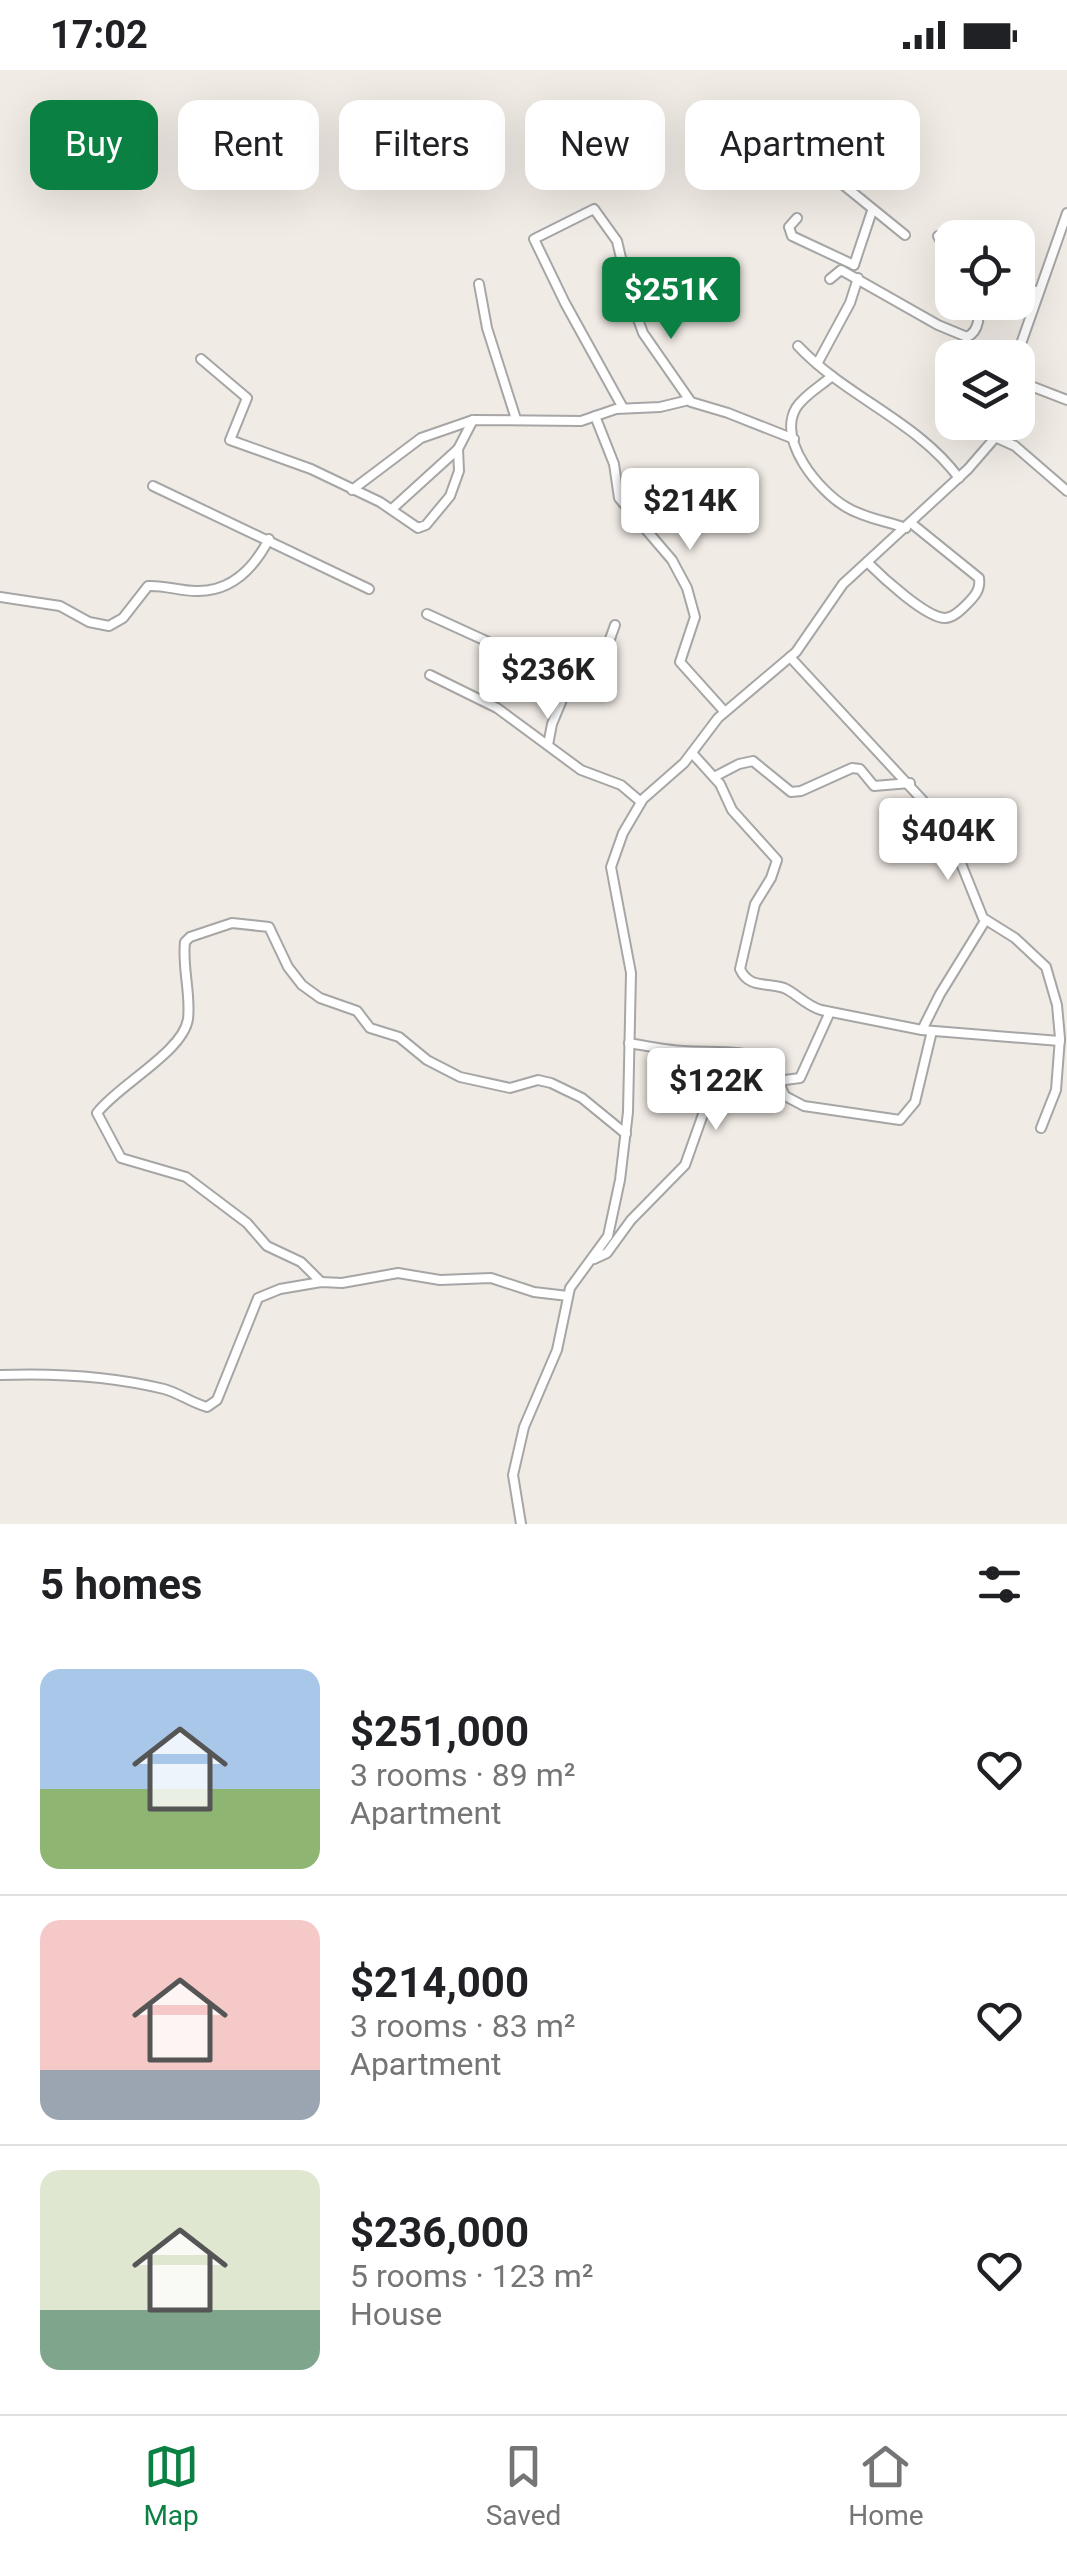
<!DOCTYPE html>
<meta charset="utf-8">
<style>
:root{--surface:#fff;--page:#f2f2f2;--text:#202124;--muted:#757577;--line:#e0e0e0;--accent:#0b8043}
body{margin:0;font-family:Roboto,sans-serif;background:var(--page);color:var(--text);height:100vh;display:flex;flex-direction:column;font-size:38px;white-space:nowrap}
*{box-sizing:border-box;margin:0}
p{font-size:32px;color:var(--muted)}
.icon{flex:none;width:55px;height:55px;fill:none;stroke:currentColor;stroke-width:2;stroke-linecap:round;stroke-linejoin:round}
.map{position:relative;height:1454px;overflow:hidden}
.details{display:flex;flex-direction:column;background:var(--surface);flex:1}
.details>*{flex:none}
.guide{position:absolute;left:30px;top:30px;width:1008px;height:90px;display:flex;gap:20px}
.controls{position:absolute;left:935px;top:150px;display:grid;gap:20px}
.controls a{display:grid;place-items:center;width:100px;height:100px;border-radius:20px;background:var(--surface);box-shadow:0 10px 40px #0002;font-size:50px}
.price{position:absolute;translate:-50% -85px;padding:0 22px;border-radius:10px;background:#fff;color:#222;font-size:32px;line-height:65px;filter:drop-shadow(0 2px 5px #0008)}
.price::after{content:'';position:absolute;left:50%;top:60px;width:30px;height:22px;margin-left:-15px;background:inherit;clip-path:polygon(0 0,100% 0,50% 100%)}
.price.selected{background:var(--accent);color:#fff}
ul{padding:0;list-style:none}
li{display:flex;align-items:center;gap:30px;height:250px;padding:0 40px}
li+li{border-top:2px solid var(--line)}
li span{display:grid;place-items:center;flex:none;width:280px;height:200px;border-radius:20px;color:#555}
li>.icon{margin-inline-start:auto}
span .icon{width:120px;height:120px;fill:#fffc;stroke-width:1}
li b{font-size:42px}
h2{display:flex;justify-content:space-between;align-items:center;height:120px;padding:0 40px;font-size:42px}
.pill{padding:0 35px;border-radius:20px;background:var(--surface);box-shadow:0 10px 40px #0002;font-size:35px;line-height:90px}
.pill.selected{background:var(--accent);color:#fff}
.status{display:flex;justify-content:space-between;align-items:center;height:70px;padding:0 50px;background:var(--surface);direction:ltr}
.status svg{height:28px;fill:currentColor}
.tabs{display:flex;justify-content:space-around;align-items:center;height:140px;border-top:2px solid var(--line);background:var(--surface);font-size:28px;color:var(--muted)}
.tabs a{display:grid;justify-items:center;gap:5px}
.tabs .selected{color:var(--accent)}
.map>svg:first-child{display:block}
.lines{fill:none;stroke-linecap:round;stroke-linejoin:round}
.minor-casing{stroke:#a6a6a6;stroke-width:12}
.minor{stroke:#fff;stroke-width:8}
</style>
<div class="status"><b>17:02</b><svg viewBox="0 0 49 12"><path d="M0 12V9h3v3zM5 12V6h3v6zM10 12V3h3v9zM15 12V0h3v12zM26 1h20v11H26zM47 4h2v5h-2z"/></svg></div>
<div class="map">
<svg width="1067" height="1454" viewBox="0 0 1067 1454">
<rect width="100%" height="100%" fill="#f1ebe5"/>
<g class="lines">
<g class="minor-casing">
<g id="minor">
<path d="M841 113 905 165"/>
<path d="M797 148 789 157 792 166 854 195"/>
<path d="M938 166 952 192"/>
<path d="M854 195 872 141"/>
<path d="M830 209 841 200 938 255 967 267C980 261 980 244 977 232"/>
<path d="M479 214 487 258 516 349"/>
<path d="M1018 214 1038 222"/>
<path d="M798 276C846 327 917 351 959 408"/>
<path d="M1016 288 1067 143"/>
<path d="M201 289 247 328 230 370 311 399 380 432 418 458 426 455 450 426 459 401 458 379 473 350"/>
<path d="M817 294 850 233 858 208"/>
<path d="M832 306C821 316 804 325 796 338 777 371 819 421 846 437 864 448 886 451 906 458"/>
<path d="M1018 311 1067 330"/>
<path d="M623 338 565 233 534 169 594 139 617 171 631 230 643 263 691 332 728 343 794 369"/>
<path d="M595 346 614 394 619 428 672 490 687 518 695 547 680 592 724 641"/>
<path d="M995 367 1015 376 1067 421"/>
<path d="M153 416 369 519"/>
<path d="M352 420 421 368 473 350 581 351 616 339 660 337 689 330"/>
<path d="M392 439 458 379"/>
<path d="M867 492C881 506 926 548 945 548 953 548 961 540 966 535 974 527 981 520 979 508L911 453"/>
<path d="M0 527 60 536 89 552 109 556 123 548 148 516C164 515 180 521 196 521 232 522 254 498 269 469"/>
<path d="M427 544 543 597 545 620 558 638"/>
<path d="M790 587 927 735 954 776 983 848 1015 868 1046 897 1057 935 1060 968 1056 1020 1041 1058"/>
<path d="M430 605 497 638 581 700 621 715 641 732"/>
<path d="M548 675 552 654 566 620 606 580 615 555"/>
<path d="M692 683 720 714 732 740 777 790 771 808 755 834 740 899C749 919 767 912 784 918 796 923 805 935 821 940L922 960 1060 971"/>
<path d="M714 707 739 694 753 691 791 722 801 721 852 698 860 699 874 716 910 713"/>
<path d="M922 960 940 924 985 851"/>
<path d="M629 973C647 976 666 980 684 981 714 983 741 979 770 991L766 1014"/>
<path d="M778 1011 785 1026 804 1036 900 1050 915 1032 932 961"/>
<path d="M594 1189 607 1183 631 1150 685 1095 707 1033 770 1012 800 1008 830 942"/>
<path d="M321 1212 301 1192 267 1176 247 1153 186 1107 121 1088 97 1043C118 1015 183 982 188 949 191 923 182 898 185 872L190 867 232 853 269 857 288 897 302 915 320 928 357 941 370 958 399 967 427 990 460 1007 510 1018 538 1010 551 1013 582 1028 626 1064"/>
<path d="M0 1305C54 1303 111 1306 164 1319 179 1323 192 1333 207 1337L217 1330 258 1228 280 1219 321 1212 342 1213 398 1203 440 1210 491 1208 534 1222 568 1226"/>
<path d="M521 1454 513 1405 524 1357 557 1280 570 1218 608 1166 620 1110 628 1042 631 903 611 797 623 763 643 729 684 693 718 648 796 582 843 514 968 399 994 369 1000 352"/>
</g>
</g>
<use href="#minor" class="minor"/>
</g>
</svg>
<div class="controls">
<a><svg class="icon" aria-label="locate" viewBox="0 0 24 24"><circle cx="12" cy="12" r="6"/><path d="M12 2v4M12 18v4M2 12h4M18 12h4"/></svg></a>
<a><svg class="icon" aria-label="layers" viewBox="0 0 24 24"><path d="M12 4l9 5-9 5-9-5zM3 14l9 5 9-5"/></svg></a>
</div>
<b class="price selected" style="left:671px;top:272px">$251K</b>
<b class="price" style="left:690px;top:483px">$214K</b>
<b class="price" style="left:548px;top:652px">$236K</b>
<b class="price" style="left:948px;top:813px">$404K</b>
<b class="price" style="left:716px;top:1063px">$122K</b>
<div class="guide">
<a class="pill selected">Buy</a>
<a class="pill">Rent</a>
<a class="pill">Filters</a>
<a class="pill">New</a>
<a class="pill">Apartment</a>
</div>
</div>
<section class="details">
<h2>5 homes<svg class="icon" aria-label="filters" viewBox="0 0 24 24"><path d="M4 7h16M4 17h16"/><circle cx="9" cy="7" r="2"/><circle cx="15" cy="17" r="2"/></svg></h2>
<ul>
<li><span style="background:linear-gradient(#a9c7e8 60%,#8fb573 0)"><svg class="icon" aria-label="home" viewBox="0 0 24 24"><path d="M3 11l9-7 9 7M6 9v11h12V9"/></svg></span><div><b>$251,000</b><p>3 rooms · 89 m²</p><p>Apartment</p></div><svg class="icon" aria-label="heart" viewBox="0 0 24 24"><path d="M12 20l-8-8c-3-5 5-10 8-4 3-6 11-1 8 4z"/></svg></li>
<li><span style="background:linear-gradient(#f6c9c9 75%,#9aa5b1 0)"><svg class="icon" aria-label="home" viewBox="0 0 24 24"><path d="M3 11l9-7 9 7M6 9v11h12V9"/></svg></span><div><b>$214,000</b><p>3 rooms · 83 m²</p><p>Apartment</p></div><svg class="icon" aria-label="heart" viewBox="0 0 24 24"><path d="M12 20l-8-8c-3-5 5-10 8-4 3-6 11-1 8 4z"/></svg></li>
<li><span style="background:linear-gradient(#dfe7d0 70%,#7fa58c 0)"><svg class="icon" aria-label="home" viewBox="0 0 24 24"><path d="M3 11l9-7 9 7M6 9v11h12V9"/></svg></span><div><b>$236,000</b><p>5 rooms · 123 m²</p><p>House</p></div><svg class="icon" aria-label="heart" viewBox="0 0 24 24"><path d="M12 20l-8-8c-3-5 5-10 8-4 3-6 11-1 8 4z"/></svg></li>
</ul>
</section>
<nav class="tabs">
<a class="selected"><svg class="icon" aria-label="map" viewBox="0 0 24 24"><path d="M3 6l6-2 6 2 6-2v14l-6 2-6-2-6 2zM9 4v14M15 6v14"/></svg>Map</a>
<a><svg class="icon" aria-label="saved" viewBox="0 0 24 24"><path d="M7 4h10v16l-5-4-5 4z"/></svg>Saved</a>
<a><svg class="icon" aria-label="home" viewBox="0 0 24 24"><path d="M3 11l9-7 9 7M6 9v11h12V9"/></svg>Home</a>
</nav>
